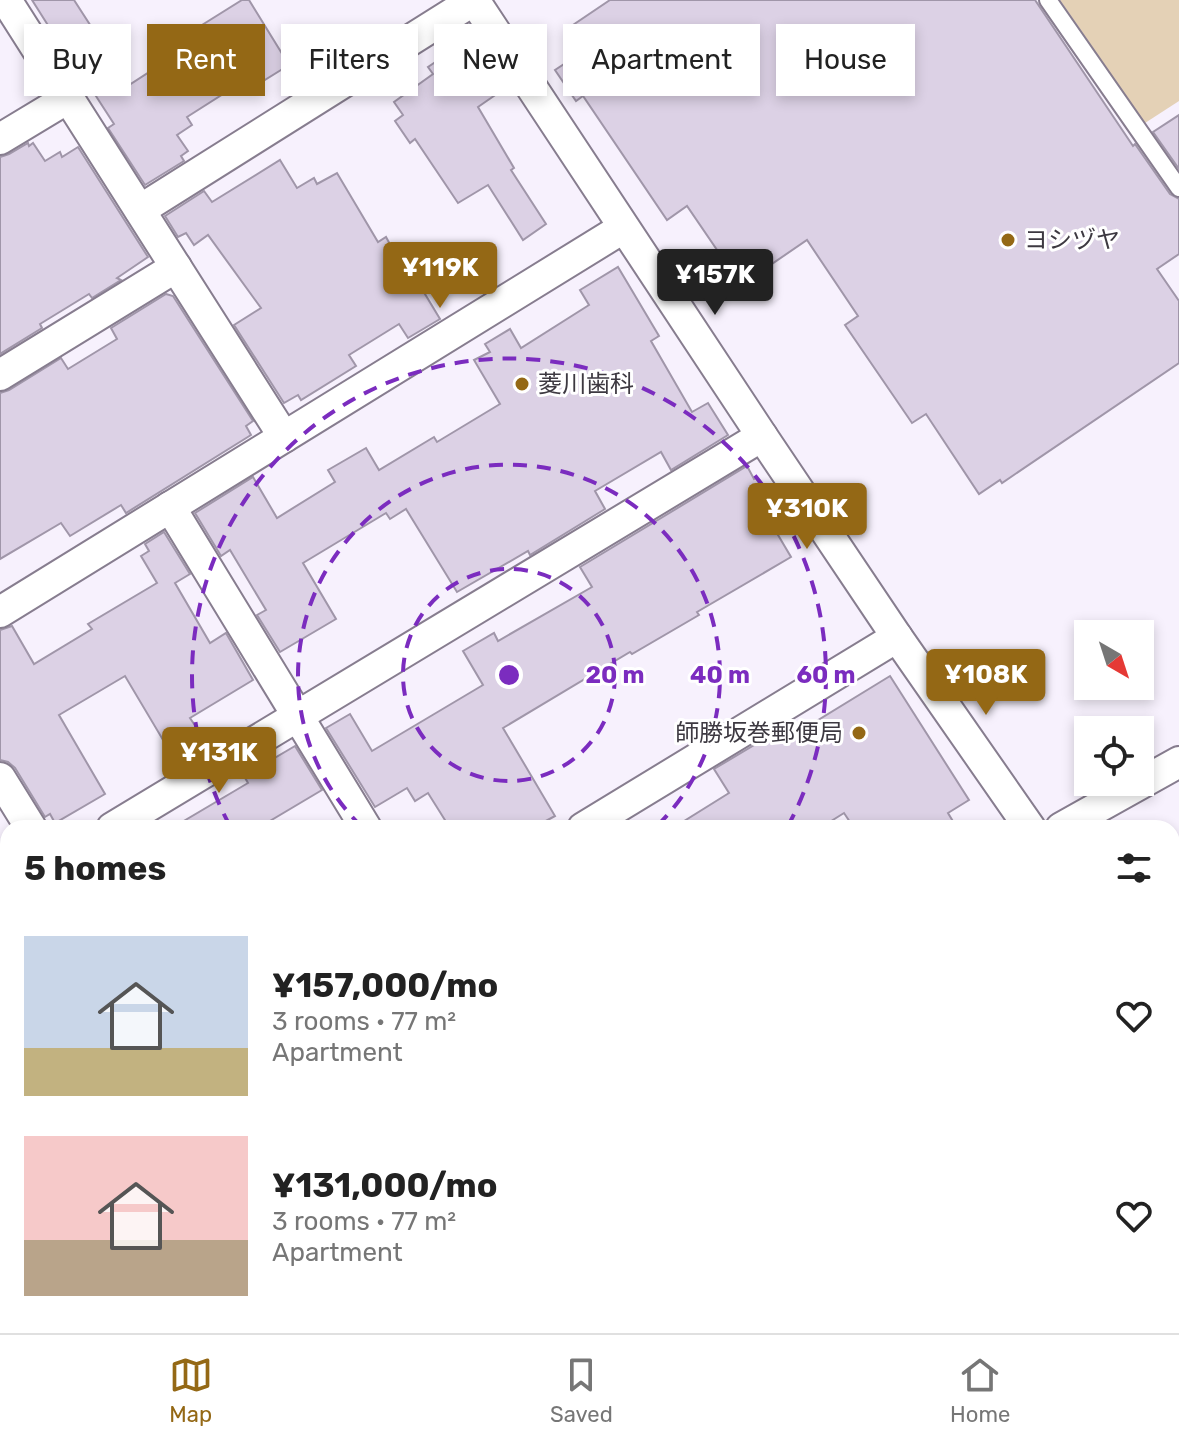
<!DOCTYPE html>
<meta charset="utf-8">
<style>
:root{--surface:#fff;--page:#f6f6f6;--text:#222;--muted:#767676;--line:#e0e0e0;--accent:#946815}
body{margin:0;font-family:Rubik,"Noto Sans JP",sans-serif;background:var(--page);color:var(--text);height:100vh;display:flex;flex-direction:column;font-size:30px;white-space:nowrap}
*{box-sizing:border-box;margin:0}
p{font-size:26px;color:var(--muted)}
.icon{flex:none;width:44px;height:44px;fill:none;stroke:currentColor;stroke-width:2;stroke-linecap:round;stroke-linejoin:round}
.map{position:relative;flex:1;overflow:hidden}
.details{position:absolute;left:0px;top:820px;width:1180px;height:514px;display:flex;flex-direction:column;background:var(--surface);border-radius:24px 24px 0 0;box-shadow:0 4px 12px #0003}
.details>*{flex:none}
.hud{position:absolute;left:24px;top:24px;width:1132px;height:72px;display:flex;gap:16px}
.needle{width:52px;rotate:141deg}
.buttons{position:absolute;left:1074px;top:620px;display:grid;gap:16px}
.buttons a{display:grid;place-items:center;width:80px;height:80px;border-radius:0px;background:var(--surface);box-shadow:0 4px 12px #0003;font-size:40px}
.price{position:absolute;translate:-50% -68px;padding:0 18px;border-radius:8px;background:var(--accent);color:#fff;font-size:26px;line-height:52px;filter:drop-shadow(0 2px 4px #0008)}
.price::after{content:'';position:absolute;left:50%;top:48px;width:24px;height:18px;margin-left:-12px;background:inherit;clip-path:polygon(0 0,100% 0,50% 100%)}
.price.current{background:#222;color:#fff}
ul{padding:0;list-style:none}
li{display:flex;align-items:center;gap:24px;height:200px;padding:0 24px}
li span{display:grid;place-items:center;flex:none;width:224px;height:160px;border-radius:0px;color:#555}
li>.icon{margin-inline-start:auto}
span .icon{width:96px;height:96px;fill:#fffc;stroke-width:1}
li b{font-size:34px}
h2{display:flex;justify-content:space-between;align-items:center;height:96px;padding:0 24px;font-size:34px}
.tag{padding:0 28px;border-radius:0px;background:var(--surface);box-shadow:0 4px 12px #0003;font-size:28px;line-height:72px}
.tag.current{background:var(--accent);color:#fff}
.menu{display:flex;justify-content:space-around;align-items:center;height:112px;border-top:2px solid var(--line);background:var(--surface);font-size:22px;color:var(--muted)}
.menu a{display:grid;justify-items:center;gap:4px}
.menu .current{color:var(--accent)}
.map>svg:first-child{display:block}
.green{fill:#e4d1b6}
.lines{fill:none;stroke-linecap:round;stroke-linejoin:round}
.stream{stroke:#82748e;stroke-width:11}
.building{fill:#dcd1e5;stroke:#a096a9;stroke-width:2}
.service-casing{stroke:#877d8f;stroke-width:20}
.minor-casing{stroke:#877d8f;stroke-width:34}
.service{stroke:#fff;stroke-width:16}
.minor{stroke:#fff;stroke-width:30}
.ring{fill:none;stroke:#7b2cbf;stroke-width:4;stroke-dasharray:14 10}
.poi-dot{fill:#946815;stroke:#fff;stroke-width:3}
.labels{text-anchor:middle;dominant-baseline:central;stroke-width:6;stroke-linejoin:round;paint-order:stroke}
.poi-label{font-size:24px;fill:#3d3941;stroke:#fff;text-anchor:start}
.centre{fill:#7b2cbf;stroke:#fff;stroke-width:4}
.ring-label{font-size:24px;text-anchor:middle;font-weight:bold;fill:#7b2cbf;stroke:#fff;stroke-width:6;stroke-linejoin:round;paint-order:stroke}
</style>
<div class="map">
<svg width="1179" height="1333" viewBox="0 0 1179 1333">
<rect width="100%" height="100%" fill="#f7f1fd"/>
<path class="green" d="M1060 0H1179V101L1145 123Z"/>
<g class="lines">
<g class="stream">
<path d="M0 1136 8 1131"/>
<path d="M685 1326 689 1333"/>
<path d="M939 1333 951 1326"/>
</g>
</g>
<g class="building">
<path d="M32 0H74L129 85 200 39 194 30 242 0H249L289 65 255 86 250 77 187 117 192 125 177 135 188 151 181 156 184 161 145 185 108 128 114 124 83 76 63 49Z"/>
<path d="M610 0H1035L1133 146 1135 144 1170 194 1179 199V254L1157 269 1179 301V363L1002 483 1000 480 979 494 926 414 912 423 845 325 858 316 807 240 741 285 687 206 667 220 583 96 576 101 555 70 564 64 574 39 567 29Z"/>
<path d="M467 41 501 91 478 107 514 168 511 170 546 224 523 240 488 185 458 203 415 139 410 143 395 121 403 115 394 102 433 74 428 67Z"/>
<path d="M1179 115V169L1153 132Z"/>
<path d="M28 143 29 146 33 143 45 161 60 152 62 157 78 147 148 257 117 278 121 280 92 298 89 294 40 324 42 328 0 354V157L9 154Z"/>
<path d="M280 160 297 188 314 178 317 184 337 173 378 242 386 237 392 248 396 246 440 319 408 338 399 324 349 355 356 366 301 400 298 395 284 403 234 325 261 308 208 235 194 245 186 233 178 237 165 216 204 191 212 202Z"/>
<path d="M618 267 659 336 651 341 692 412 708 403 728 435 671 470 661 452 595 491 605 509 530 555 528 551 457 592 406 509 390 519 386 513 303 563 336 619 280 652 257 615 266 610 230 550 221 556 195 513 253 477 277 518 335 482 328 470 366 448 379 470 434 437 437 442 500 404 474 360 490 352 485 344 510 329 521 348 589 305 580 290Z"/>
<path d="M166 294 173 296 253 421 246 426 251 435 126 513 121 505 70 536 61 523 0 559V393L9 390 61 358 68 369 117 339 111 328Z"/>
<path d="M747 466 754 479 756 478 776 513 768 518 791 557 697 612 699 615 632 654 630 652 503 728 555 816 533 828H450L428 793 415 801 407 788 375 807 326 728 350 714 372 751 483 685 463 651 494 633 498 641 592 587 580 567Z"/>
<path d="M164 532 190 574 175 583 210 643 226 633 253 680 190 718 196 727 166 745 125 676 59 715 105 794 55 823 50 814 45 817 15 768 8 762 0 760V630L12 626 34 664 92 629 88 624 157 583 141 556 149 551 145 544Z"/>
<path d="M890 676 969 800 948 813 957 828H854L844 813 820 828H673L729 793 714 769 781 729 787 739Z"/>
<path d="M295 746 322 790 258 828H172L248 783 244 776Z"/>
</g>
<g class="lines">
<g class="service-casing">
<g id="service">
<path d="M1048 0 1179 188"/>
<path d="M1172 923 1179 918"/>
</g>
</g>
<g class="minor-casing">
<g id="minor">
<path d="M6 0 284 437"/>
<path d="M474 0 762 436 897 637 1030 828"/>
<path d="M0 139 68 98"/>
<path d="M140 210 474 0"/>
<path d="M0 375 176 267"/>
<path d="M170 507 366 828"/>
<path d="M0 612 623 228"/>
<path d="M0 778 31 828"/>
<path d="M112 828 762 436"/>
<path d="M583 828 897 637"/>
<path d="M1061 828 1179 762"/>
<path d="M1172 1034 1179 1044"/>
<path d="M1172 1307 1179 1302"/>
<path d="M331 1326 335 1333"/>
<path d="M668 1326 672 1333"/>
<path d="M1020 1326 1029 1333"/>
<path d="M0 1330 2 1333"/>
<path d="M219 1333 231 1326"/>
<path d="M1134 1333 1144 1326"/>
</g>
</g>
<use href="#service" class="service"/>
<use href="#minor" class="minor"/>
</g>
<g class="ring">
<circle cx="509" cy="675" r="106"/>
<path d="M362 827A211 211 0 1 1 656 827"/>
<path d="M230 826A317 317 0 1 1 788 826"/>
</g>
<g class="poi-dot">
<circle cx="1008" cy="240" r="8"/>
<circle cx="522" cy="384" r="8"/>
<circle cx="859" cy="733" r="8"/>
</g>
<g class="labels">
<g class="poi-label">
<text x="1024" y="240">ヨシヅヤ</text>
<text x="538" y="384">菱川歯科</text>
<text x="843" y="733" text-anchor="end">師勝坂巻郵便局</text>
</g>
</g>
<circle cx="509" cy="675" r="12" class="centre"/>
<g class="ring-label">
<text x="615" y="683">20 m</text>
<text x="720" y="683">40 m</text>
<text x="826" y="683">60 m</text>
</g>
</svg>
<div class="buttons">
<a><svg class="needle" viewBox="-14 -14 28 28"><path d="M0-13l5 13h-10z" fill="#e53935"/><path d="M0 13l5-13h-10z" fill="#767676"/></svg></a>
<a><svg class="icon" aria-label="locate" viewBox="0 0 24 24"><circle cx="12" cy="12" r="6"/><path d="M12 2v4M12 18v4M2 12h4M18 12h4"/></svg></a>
</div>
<b class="price" style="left:440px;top:310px">¥119K</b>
<b class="price current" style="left:715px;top:317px">¥157K</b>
<b class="price" style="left:807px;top:551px">¥310K</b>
<b class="price" style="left:986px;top:717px">¥108K</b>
<b class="price" style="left:219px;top:795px">¥131K</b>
<div class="hud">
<a class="tag">Buy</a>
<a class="tag current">Rent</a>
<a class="tag">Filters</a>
<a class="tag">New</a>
<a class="tag">Apartment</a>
<a class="tag">House</a>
</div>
<section class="details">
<h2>5 homes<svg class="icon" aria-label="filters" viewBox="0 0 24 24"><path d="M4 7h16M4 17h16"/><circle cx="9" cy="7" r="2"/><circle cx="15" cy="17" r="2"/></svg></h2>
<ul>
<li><span style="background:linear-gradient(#c9d6e8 70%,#c2b280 0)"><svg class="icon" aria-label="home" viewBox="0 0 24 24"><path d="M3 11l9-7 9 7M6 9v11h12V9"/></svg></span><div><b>¥157,000/mo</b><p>3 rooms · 77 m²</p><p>Apartment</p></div><svg class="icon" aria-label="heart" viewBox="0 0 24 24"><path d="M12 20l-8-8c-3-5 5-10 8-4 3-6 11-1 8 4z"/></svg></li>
<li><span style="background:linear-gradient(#f6c9c9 65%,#b9a48a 0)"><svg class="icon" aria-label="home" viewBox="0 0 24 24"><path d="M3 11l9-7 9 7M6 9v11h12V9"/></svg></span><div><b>¥131,000/mo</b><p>3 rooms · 77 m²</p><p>Apartment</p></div><svg class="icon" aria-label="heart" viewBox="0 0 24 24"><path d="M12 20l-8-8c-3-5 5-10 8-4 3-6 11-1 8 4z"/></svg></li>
</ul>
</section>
</div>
<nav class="menu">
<a class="current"><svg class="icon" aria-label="map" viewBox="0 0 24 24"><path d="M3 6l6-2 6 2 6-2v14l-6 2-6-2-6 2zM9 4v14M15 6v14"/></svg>Map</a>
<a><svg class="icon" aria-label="saved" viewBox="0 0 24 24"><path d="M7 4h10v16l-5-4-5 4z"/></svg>Saved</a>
<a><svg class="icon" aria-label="home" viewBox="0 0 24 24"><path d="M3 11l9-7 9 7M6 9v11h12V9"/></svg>Home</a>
</nav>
